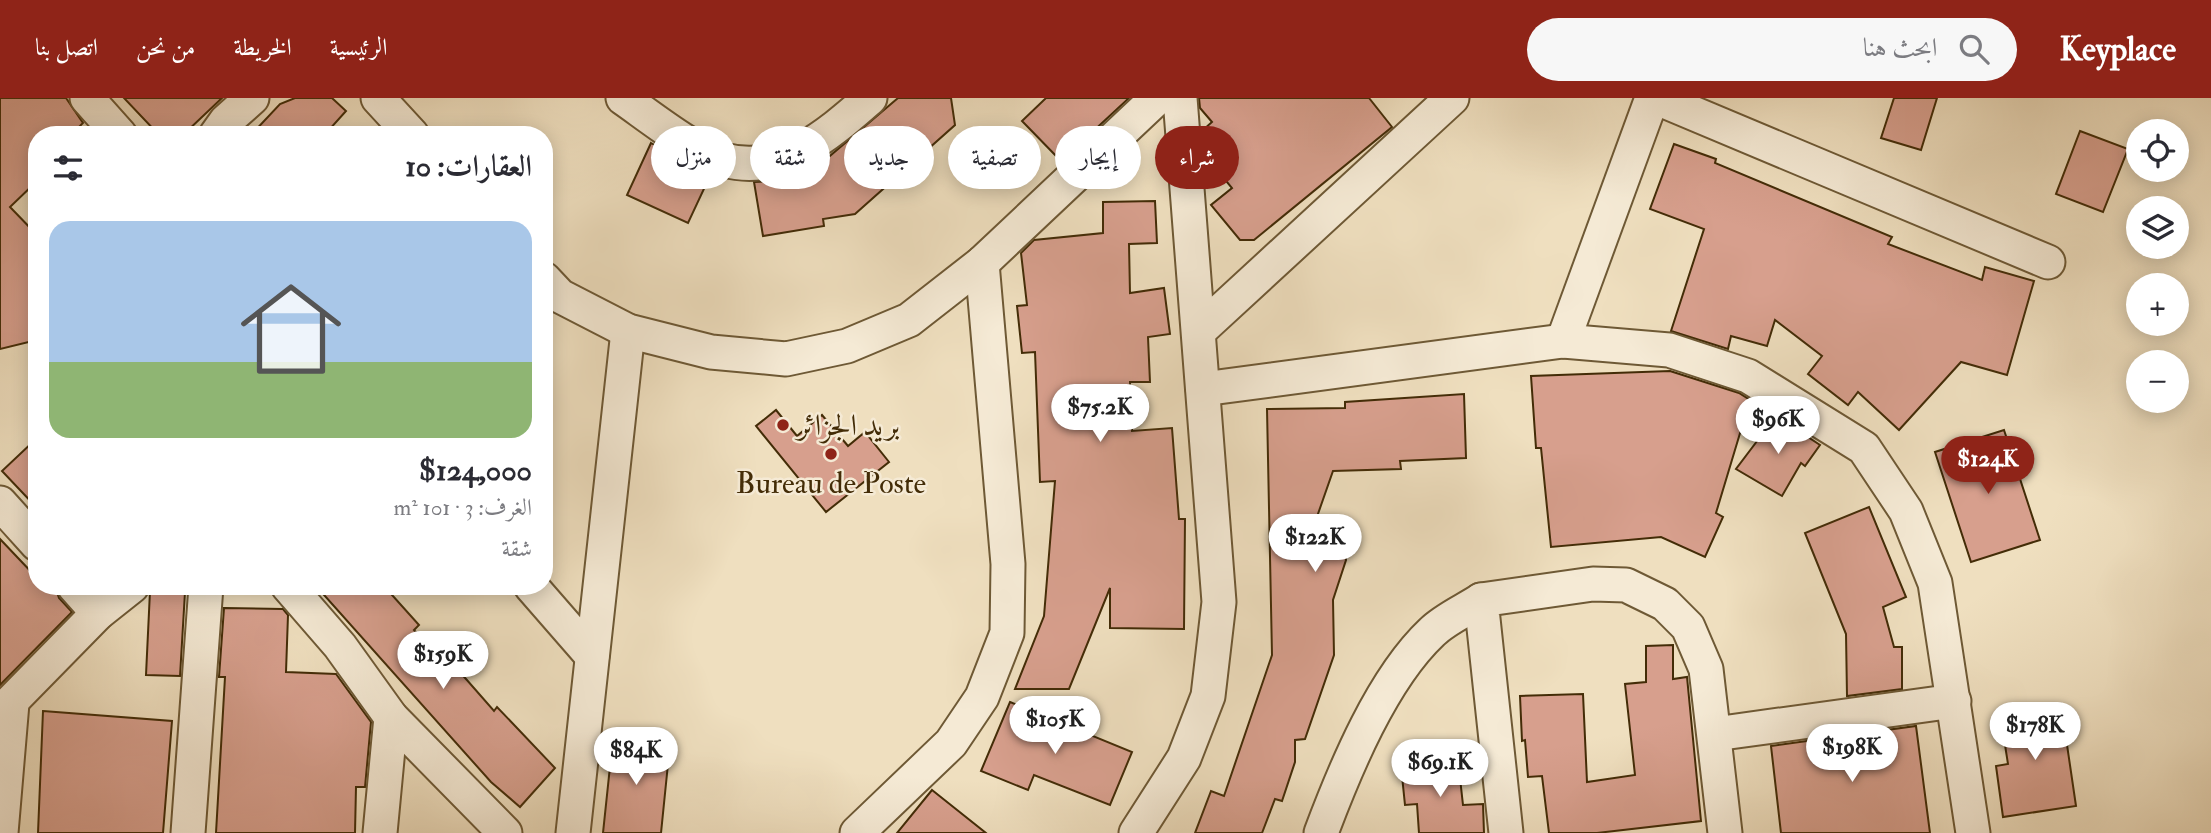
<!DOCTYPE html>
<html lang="ar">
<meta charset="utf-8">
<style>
:root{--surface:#fff;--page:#f7f7f7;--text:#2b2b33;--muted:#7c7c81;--line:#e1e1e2;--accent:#8f2418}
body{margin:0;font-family:"IM FELL Double Pica",Amiri,serif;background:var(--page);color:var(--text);direction:rtl;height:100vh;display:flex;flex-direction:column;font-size:26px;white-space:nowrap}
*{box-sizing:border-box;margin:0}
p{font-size:23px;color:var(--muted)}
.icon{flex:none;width:38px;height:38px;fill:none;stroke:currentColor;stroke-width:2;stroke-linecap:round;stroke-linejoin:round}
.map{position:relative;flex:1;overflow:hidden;direction:ltr}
.panel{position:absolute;left:28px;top:28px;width:525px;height:469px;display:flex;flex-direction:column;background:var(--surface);border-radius:28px;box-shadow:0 4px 18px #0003;direction:rtl}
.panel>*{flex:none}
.banner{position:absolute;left:574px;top:28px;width:665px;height:63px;direction:rtl;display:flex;gap:14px}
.tools{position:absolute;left:2126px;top:21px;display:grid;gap:14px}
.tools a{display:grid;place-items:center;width:63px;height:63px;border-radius:50%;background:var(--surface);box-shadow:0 4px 18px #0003;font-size:35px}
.price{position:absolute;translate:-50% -60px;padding:0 16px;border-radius:24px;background:#fff;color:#222;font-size:23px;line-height:46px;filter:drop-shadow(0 2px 4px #0008)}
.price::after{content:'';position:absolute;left:50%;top:42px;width:21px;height:16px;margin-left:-10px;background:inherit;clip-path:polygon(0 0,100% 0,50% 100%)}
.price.selected{background:var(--accent);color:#fff}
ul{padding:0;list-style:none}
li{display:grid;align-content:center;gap:14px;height:371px;padding:0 21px}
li+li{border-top:2px solid var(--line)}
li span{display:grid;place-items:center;height:217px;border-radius:21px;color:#555}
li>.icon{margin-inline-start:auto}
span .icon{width:126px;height:126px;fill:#fffc;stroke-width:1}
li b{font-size:30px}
h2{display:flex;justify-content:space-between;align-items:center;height:84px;padding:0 21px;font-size:30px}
.chip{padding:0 24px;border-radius:32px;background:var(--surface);box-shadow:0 4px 18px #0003;font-size:24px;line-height:63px}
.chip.selected{background:var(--accent);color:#fff}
header{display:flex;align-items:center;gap:42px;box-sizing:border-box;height:98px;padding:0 35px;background:var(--accent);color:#fff}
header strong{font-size:33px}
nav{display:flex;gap:38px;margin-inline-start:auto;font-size:24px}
.search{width:490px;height:63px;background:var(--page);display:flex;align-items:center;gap:18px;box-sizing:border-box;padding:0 24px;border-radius:38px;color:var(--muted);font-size:26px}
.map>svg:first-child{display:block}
.building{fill:#d79f8d;stroke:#432c07;stroke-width:2}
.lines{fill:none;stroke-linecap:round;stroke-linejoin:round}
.minor-casing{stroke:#6e5935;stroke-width:37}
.minor{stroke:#f5ead5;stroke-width:33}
.poi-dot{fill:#8f2418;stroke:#f5ead5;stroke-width:2.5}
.labels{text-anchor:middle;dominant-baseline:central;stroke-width:5;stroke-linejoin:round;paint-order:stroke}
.poi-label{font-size:30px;fill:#432c07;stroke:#f5ead5;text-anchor:start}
</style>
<header>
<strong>Keyplace</strong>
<div class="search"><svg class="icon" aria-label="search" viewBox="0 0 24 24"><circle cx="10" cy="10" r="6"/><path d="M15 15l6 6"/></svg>ابحث هنا</div>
<nav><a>الرئيسية</a><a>الخريطة</a><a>من نحن</a><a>اتصل بنا</a></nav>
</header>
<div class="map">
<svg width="2211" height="735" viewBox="0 0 2211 735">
<rect width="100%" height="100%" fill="#efdfbf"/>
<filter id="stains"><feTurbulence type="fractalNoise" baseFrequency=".00286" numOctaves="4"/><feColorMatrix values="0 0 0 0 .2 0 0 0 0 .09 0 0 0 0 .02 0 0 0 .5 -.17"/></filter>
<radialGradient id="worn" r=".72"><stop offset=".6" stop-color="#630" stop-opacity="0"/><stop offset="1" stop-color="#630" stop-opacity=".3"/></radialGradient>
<g class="building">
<path d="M0 0H66L83 25 71 37H37V83L10 109 37 137V242L0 251Z"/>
<path d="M124 0H222L183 37H159Z"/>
<path d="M295 0H332L346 13 329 32 317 37H251L280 6Z"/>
<path d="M898 0H951L955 27 855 116 823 121 824 128 763 138 754 84 771 83 818 68Z"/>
<path d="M1046 0H1129L1061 63 1022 23Z"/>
<path d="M1199 0H1369L1392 29 1254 142H1240L1211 107 1232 90 1204 56 1202 33 1212 24 1200 10Z"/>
<path d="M1894 0H1937L1921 52 1881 40Z"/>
<path d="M2080 33 2128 51 2103 114 2056 96Z"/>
<path d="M651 45 710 78 688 125 627 97Z"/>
<path d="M1674 46 1716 61 1715 65 1892 139 1888 146 1982 182 1985 169 2034 183 2007 277 1961 264 1899 332 1858 294 1848 307 1808 276 1822 258 1775 222 1767 248 1731 238 1728 251 1671 233 1704 131 1650 111Z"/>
<path d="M1155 103 1157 145 1129 146 1130 195 1164 190 1170 236 1148 239 1150 284H1130L1132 333 1172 330 1179 421H1185L1184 531 1110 530V490L1069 591H1015L1044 518 1055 383 1040 384 1035 254 1022 255 1017 208 1027 207 1021 155 1034 142 1103 135V104Z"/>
<path d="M1670 273 1739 295 1750 302 1716 415 1723 419 1705 459 1661 439 1551 449 1541 350H1536L1531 278Z"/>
<path d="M1464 296 1466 360 1400 363 1401 371 1333 373 1312 433 1345 432 1346 462 1333 502 1334 557 1305 641 1295 642V664L1282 703 1275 701 1262 735H1195L1211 693 1224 698 1272 557 1267 311 1345 310V304Z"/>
<path d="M776 312 797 338 822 317 848 348 865 334 889 364 826 414 756 328Z"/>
<path d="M1776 318 1820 347 1805 368 1801 365 1782 398 1736 371Z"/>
<path d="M2004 332 2040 442 1971 464 1935 354Z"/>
<path d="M37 340V410L2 373Z"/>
<path d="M1869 409 1906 499 1883 509 1894 549H1902V591L1847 598 1846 536 1805 435Z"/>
<path d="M0 441 37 480V488H55L59 500 72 514 0 587Z"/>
<path d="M316 488H384L419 527 414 532 454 577 459 573 494 613 497 609 555 670 520 709 491 684Z"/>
<path d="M150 493 185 494 180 578 146 577Z"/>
<path d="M224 510 283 511 288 517 286 574 336 576 371 624 365 689H356L355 735H216L225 579H219Z"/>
<path d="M1673 547V581L1687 579 1701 723 1597 735H1549L1542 678 1528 679 1525 642 1522 643 1520 598 1583 596 1587 684 1635 677 1625 586 1646 584V548Z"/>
<path d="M1010 604 1132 654 1110 707 1034 677 1028 692 981 673Z"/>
<path d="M2061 606 2076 708 2003 719 1996 668 2008 666 2000 615Z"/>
<path d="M43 613 172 623 163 735H38Z"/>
<path d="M1916 628 1930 735H1781L1771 648Z"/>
<path d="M613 640 670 646 661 735H603Z"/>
<path d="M1458 662 1463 707 1483 706 1484 735H1419L1417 706 1405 707 1401 668Z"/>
<path d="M932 692 986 735H897Z"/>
</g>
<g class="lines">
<g class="minor-casing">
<g id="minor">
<path d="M87 0 120 37"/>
<path d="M378 0 412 37"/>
<path d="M623 0C649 18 695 55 724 62 783 78 830 35 870 0"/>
<path d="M1657 0 2048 164"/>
<path d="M216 37 226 23 252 0"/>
<path d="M544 181 560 198 628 233 711 254 786 261 847 248 909 222 982 165 1157 0"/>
<path d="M1199 233 1452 0"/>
<path d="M1563 243 1652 0"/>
<path d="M1203 291 1563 243 1669 252 1748 278 1864 350 1906 413 1935 485 1973 735"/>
<path d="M0 405 37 446"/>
<path d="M74 488 98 515"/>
<path d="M288 488 340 548 391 619 505 735"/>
<path d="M531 488 592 558"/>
<path d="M0 615 98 515 132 488"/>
<path d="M1715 636 1954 603"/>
<path d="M1 735 12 605"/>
<path d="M188 735 206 488"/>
<path d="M380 735 391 619"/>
<path d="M573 735 628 233"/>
<path d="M857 735 951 645 982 599 1007 535 1008 466 982 165"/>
<path d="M1136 735 1184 660 1208 598 1219 504 1180 0"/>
<path d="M1321 735C1345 671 1382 581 1432 534 1445 521 1466 512 1481 502"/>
<path d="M1506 735 1481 502 1593 486 1626 487 1665 506 1688 529 1706 571 1725 735"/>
</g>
</g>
<use href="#minor" class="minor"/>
</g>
<g class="poi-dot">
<circle cx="783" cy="327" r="7"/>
<circle cx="831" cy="356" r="7"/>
</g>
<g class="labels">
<g class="poi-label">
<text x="797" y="327">بريد الجزائر</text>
<text x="831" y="385" text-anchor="middle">Bureau de Poste</text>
</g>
</g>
<rect width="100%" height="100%" filter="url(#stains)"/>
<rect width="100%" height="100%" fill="url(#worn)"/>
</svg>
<div class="tools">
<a><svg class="icon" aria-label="locate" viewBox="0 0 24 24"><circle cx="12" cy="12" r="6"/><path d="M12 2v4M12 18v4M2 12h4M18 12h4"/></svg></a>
<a><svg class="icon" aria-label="layers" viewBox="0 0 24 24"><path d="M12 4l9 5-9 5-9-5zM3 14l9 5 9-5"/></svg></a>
<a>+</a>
<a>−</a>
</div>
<b class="price" style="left:1100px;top:346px">$75.2K</b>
<b class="price" style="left:1778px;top:358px">$96K</b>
<b class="price selected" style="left:1988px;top:398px">$124K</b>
<b class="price" style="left:1315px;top:476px">$122K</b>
<b class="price" style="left:443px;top:593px">$159K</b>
<b class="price" style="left:1055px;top:658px">$105K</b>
<b class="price" style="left:2035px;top:664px">$178K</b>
<b class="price" style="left:1852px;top:686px">$198K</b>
<b class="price" style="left:636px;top:689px">$84K</b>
<b class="price" style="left:1440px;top:701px">$69.1K</b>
<div class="banner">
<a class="chip selected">شراء</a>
<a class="chip">إيجار</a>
<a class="chip">تصفية</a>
<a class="chip">جديد</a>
<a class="chip">شقة</a>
<a class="chip">منزل</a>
</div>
<section class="panel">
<h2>العقارات: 10<svg class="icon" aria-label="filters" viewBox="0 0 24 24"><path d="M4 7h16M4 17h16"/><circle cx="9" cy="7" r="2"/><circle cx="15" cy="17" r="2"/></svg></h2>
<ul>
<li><span style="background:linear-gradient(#a9c7e8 65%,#8fb573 0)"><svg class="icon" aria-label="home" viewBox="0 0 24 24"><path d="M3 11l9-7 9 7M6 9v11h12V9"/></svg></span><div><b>$124,000</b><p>الغرف: 3 · 101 m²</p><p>شقة</p></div></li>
</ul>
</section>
</div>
